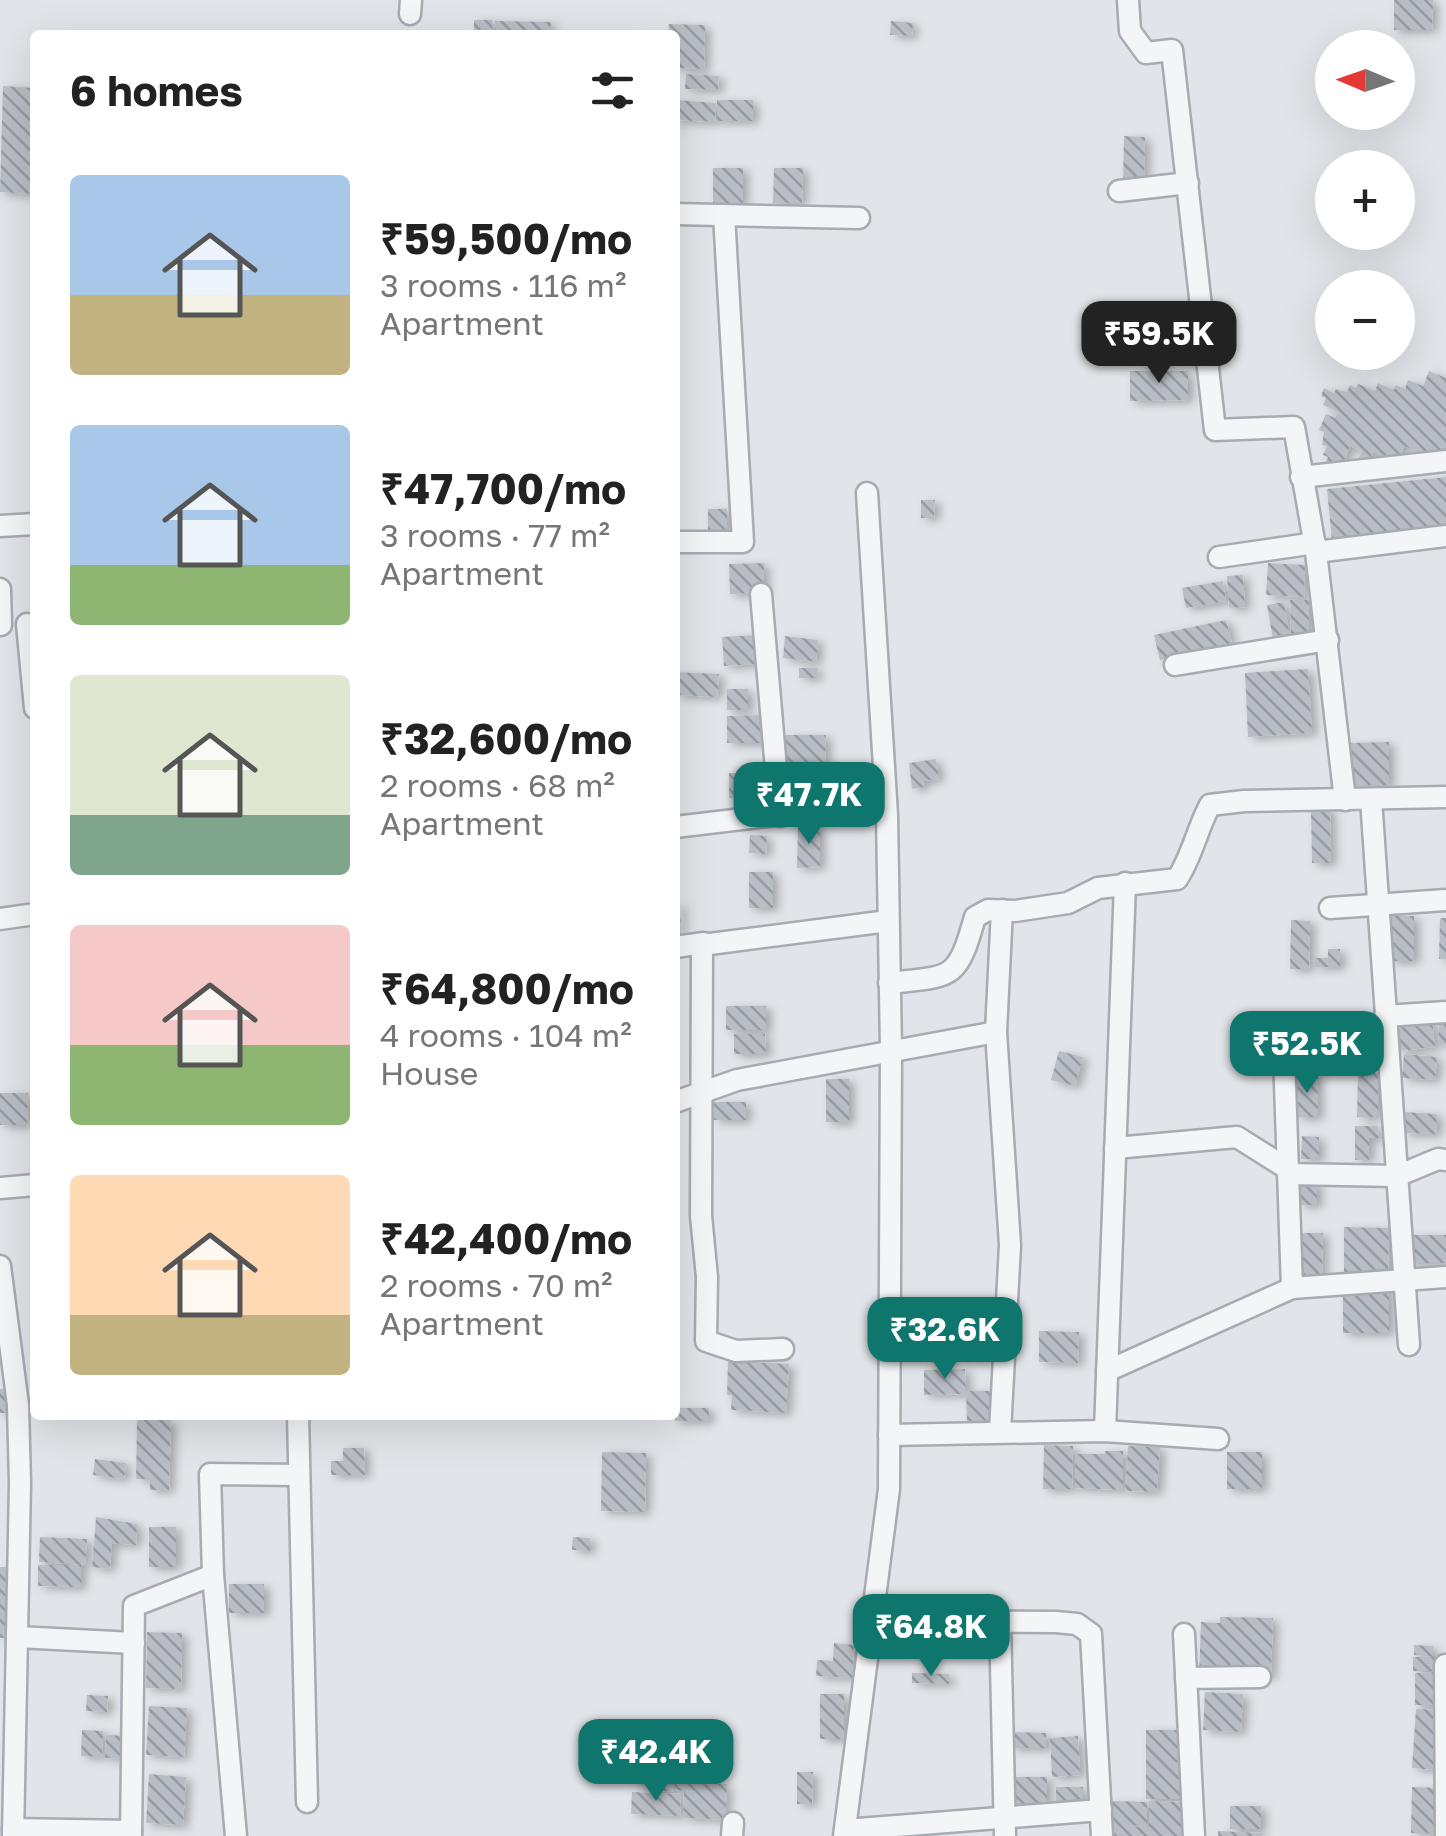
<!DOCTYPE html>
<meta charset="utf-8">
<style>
:root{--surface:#fff;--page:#f2f2f2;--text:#222;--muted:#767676;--accent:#0f766e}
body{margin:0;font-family:"Golos Text",sans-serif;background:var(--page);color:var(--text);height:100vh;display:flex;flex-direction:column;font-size:38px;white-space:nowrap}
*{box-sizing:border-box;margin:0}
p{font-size:32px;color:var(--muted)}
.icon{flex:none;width:55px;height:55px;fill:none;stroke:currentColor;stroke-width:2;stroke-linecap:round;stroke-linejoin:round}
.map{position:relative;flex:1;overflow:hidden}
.side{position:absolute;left:30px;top:30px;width:650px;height:1390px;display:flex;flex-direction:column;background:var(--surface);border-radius:10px;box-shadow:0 10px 40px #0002}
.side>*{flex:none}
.needle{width:65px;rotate:272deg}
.tools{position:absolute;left:1315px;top:30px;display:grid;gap:20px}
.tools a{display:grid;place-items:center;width:100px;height:100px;border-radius:50%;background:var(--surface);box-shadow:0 10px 40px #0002;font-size:50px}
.price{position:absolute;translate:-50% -85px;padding:0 22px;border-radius:20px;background:var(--accent);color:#fff;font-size:32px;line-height:65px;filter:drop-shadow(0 2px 5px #0008)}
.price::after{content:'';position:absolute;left:50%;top:60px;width:30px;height:22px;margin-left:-15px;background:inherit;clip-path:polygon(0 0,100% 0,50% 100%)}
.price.on{background:#222;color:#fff}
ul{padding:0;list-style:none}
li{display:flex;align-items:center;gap:30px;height:250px;padding:0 40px}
li span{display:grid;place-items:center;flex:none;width:280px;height:200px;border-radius:10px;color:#555}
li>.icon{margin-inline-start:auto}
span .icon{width:120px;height:120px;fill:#fffc;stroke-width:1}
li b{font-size:42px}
h2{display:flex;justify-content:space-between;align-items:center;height:120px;padding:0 40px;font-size:42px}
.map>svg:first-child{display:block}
.building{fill:url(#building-back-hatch);filter:url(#shadow)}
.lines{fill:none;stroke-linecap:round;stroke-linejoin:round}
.minor-casing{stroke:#a7abb2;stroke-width:25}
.minor{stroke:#f3f5f7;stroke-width:20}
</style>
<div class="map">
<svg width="1446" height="1836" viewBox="0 0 1446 1836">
<defs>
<pattern id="building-back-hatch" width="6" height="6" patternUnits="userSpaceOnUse" patternTransform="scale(2.5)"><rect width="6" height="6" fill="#b9bec5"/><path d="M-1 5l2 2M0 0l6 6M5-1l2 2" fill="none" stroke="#979ba1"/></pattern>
<filter id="shadow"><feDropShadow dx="5.5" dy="3" stdDeviation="5" flood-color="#0004"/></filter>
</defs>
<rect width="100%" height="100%" fill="#e1e4e8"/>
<g class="building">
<path d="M1394 0H1433L1432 30H1394Z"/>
<rect x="474" y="20" width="18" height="15"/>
<path d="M495 21 551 22 550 35H495Z"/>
<path d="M891 21 913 23 912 36 890 35Z"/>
<path d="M669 24 705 25 704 69 675 68V35H668Z"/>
<path d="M686 74 719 76 718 90 685 89Z"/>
<path d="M3 86 35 88 34 194 0 192Z"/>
<path d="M675 100 716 103 715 122 678 120V127H675Z"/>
<rect x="717" y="100" width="36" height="21"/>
<path d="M1124 136 1145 137 1144 185 1123 184Z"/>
<path d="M713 168H743V204L713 203Z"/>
<path d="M774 168H803L802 203H773Z"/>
<path d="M1130 371H1188V400L1130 401Z"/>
<path d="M1429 371 1446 378V457L1433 451 1430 457 1404 446 1398 462 1373 451 1366 468 1356 464 1362 451 1350 446 1341 469 1326 462 1328 457 1323 455 1327 446 1322 445 1324 432 1319 430 1326 414 1335 418 1338 412 1323 405 1326 398 1321 396 1324 388 1334 393 1336 389 1347 392 1350 385 1356 388 1358 384 1375 391 1378 383 1394 390 1396 385 1405 389 1408 380 1423 386Z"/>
<path d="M1446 477V526L1425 528 1426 531 1332 541 1327 489Z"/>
<path d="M921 500H935L934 518H921Z"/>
<rect x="708" y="509" width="19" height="22"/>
<path d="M764 563V593L730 594 729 564Z"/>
<path d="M1268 563 1305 565 1304 597 1266 595Z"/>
<path d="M1243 575 1245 607 1229 608 1227 576Z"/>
<path d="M1223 581 1226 601 1186 608 1182 588Z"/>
<path d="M1290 600H1309V635H1291Z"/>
<path d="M1284 602 1290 636 1273 639 1267 605Z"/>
<path d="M1226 620 1232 643 1160 660 1154 635Z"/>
<path d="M759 635 761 664 724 666 722 637Z"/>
<path d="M785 636 818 640 816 662 783 658Z"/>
<rect x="799" y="668" width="18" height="10"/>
<path d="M1308 669 1312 733 1248 737 1245 673Z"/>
<path d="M675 672 719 674 717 697 675 695Z"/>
<rect x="727" y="689" width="21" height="21"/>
<path d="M767 715V743H727V716Z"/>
<path d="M785 735H826L825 771H785Z"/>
<path d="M1389 742V785H1349V743Z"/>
<path d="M936 759 939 779 923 781 924 787 912 789 909 763Z"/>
<path d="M729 773H771L772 798H729Z"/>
<path d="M1311 808H1330L1331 863H1312Z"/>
<path d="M798 826H820V867L797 868Z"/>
<path d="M750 835 767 836 766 854 749 853Z"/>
<rect x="749" y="872" width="24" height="36"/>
<path d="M680 903 681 933H675V904Z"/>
<rect x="1390" y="916" width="24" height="45"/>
<path d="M1440 918H1446V959H1439Z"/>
<path d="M1291 920 1310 921 1309 969H1290Z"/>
<path d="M1328 949H1340V967H1315V958H1328Z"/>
<rect x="726" y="1006" width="40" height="24"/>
<path d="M1432 1020 1435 1047 1399 1051 1396 1024Z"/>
<path d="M1439 1020H1446V1044H1438Z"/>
<path d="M734 1034H765L766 1054H734Z"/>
<path d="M1059 1051 1083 1057 1075 1086 1051 1080Z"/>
<path d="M1404 1054 1437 1057 1435 1080 1402 1078Z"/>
<path d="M1358 1072 1378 1073V1117H1357Z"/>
<path d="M1297 1074H1318V1117H1296Z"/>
<rect x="826" y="1079" width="23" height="43"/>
<path d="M0 1093H28L27 1125H0Z"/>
<rect x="714" y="1102" width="32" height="18"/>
<path d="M1404 1112 1437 1114 1436 1134 1403 1133Z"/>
<path d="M1355 1126H1378L1379 1138H1369V1160H1355Z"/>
<path d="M1302 1136 1319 1137V1159H1301Z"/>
<path d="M1299 1182H1317V1205H1300Z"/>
<path d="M1344 1227 1389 1228 1388 1273 1344 1272Z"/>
<path d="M1302 1233H1323L1322 1278 1302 1277Z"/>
<path d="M1408 1235H1446V1263H1407Z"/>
<rect x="1343" y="1287" width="46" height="46"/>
<rect x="917" y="1311" width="52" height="30"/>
<path d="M1039 1331 1079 1332 1078 1363 1039 1362Z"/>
<path d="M728 1361 789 1364 786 1413 731 1410 732 1395H727Z"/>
<path d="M965 1369 966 1394 924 1395V1370Z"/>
<path d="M0 1389H7L9 1413H0Z"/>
<path d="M966 1391H995V1424H967Z"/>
<rect x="675" y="1408" width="34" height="13"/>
<path d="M137 1419 171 1420 169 1490H150V1479H136Z"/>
<path d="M1044 1445 1073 1446 1072 1489H1043Z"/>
<path d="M1128 1446 1160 1447 1157 1492 1125 1491Z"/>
<path d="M343 1448H364L365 1475H331V1461H343Z"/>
<path d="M1105 1451H1123V1490L1075 1488V1454H1105Z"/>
<path d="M602 1452 646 1453 645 1512 601 1511Z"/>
<rect x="1227" y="1452" width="35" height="37"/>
<path d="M95 1459 126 1463 124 1479 93 1475Z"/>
<path d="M96 1517 137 1524 136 1545 112 1543 110 1569 92 1567Z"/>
<rect x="149" y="1527" width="27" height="40"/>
<path d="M40 1537 87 1539 85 1565 39 1562Z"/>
<path d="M573 1537 590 1538V1551L572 1550Z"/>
<path d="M38 1565H81V1587L38 1586Z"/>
<path d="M0 1567H9L5 1638H0Z"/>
<rect x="229" y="1584" width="35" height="29"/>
<path d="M1220 1617 1273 1618 1271 1677 1199 1675 1201 1622 1220 1623Z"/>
<path d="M147 1632 182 1633 181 1689 146 1688Z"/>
<path d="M834 1643 854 1645 852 1678 816 1676 817 1660 833 1661Z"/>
<path d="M1414 1645 1433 1646V1657L1414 1655Z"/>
<rect x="1413" y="1657" width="25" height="14"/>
<path d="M1441 1672V1705H1415V1673Z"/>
<path d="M912 1673 949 1674V1684L912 1683Z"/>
<path d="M1205 1692 1243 1694 1241 1732 1203 1730Z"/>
<rect x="820" y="1694" width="24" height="45"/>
<path d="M87 1695 108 1696 107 1712 86 1711Z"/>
<path d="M149 1706 187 1708 184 1757 146 1755Z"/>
<path d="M1416 1709 1441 1710 1437 1770 1412 1768Z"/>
<path d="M82 1730 103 1731 102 1757 81 1756Z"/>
<path d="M1146 1730H1182V1762L1166 1763 1183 1764V1799H1146Z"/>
<path d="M1012 1732 1046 1733V1748H1011Z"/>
<path d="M106 1735 131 1736 130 1759 105 1758Z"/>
<path d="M1078 1736 1080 1775 1052 1777 1050 1738Z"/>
<path d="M634 1753 652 1754 650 1783 632 1782Z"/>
<path d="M653 1756 691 1759V1767L713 1768 712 1783 727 1784 725 1820 683 1818 684 1792H696L675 1790V1784L691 1783 674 1782 673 1792 651 1790Z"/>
<path d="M797 1772H813L812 1804H797Z"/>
<path d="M149 1774 186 1777 183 1825 146 1823Z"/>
<path d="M1013 1777H1047V1814H1012Z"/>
<rect x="1056" y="1787" width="27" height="23"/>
<path d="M1412 1787 1440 1788 1439 1833H1411Z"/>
<path d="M632 1792 681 1794 680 1816 631 1814Z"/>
<path d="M1110 1801 1147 1802V1825L1121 1826 1149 1827V1801L1184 1802V1836H1112Z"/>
<rect x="1230" y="1806" width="31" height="23"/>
<path d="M1218 1831 1262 1833V1836H1218Z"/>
</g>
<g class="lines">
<g class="minor-casing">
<g id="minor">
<path d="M1128 0 1130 31 1146 53 1172 50 1215 430 1294 427 1316 552 1345 800"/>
<path d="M410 14 411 0"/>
<path d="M1119 191 1188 183"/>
<path d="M675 214 859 218"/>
<path d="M1301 477 1446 461"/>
<path d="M0 526 35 524"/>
<path d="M675 542H743L724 215"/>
<path d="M1316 552 1446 536"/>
<path d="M1219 557 1315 543"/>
<path d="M0 589 1 625"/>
<path d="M761 594 780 816"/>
<path d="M27 624 35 708"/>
<path d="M1175 665 1328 640"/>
<path d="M1371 799 1409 1345"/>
<path d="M675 827 886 802"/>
<path d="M1330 908 1446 900"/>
<path d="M0 919 35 914"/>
<path d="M675 947 704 943"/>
<path d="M889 983C953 976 957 981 975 917L988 910 1015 911 1068 903 1098 888 1177 879C1192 857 1197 829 1210 805L1244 801 1446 797"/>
<path d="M1385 1016 1446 1012"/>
<path d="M1388 1053 1284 1055 1292 1288 1446 1277"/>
<path d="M675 1102 737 1080 996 1032"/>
<path d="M1115 1148 1237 1137 1288 1169"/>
<path d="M1288 1174 1397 1176 1438 1159 1446 1160"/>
<path d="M0 1188 35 1185"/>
<path d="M0 1266 18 1405 20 1484 13 1836"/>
<path d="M783 1349 736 1351 706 1341 707 1277 701 1216 702 945 888 921"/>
<path d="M1107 1371 1292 1288"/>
<path d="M298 1415 307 1802"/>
<path d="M1105 1431 1125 883"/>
<path d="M1000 1432 1010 1245 996 1032 1002 910"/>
<path d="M889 1435 1105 1431 1218 1439"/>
<path d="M873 1621 1056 1622 1077 1624 1091 1634 1102 1836"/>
<path d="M1000 1622 1005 1836"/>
<path d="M1184 1634 1194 1836"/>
<path d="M17 1637 134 1643"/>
<path d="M1445 1665 1446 1836"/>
<path d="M1186 1678 1260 1677"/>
<path d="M13 1829 131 1831"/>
<path d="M845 1830 1101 1810"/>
<path d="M131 1836 134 1606 213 1575"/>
<path d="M236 1836 213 1575 210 1474 299 1475"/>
<path d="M732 1836 733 1823"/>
<path d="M844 1836 889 1489 891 1051 887 815 867 493"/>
</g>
</g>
<use href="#minor" class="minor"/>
</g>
</svg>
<div class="tools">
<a><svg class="needle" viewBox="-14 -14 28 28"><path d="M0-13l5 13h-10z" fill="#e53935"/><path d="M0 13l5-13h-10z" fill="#767676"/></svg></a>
<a>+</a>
<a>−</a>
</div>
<b class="price on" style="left:1159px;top:386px">₹59.5K</b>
<b class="price" style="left:809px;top:847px">₹47.7K</b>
<b class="price" style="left:1307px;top:1096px">₹52.5K</b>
<b class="price" style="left:945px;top:1382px">₹32.6K</b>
<b class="price" style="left:931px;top:1679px">₹64.8K</b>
<b class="price" style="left:656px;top:1804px">₹42.4K</b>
<section class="side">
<h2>6 homes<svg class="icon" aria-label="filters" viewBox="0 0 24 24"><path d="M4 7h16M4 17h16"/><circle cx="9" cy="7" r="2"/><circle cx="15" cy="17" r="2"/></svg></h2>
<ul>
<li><span style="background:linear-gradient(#a9c7e8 60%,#c2b280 0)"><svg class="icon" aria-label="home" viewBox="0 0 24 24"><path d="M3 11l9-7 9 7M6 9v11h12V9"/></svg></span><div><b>₹59,500/mo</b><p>3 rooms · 116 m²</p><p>Apartment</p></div></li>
<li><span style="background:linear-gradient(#a9c7e8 70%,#8fb573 0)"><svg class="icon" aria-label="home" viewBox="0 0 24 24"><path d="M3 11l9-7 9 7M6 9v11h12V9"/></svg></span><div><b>₹47,700/mo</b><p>3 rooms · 77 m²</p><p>Apartment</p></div></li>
<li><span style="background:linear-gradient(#dfe7d0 70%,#7fa58c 0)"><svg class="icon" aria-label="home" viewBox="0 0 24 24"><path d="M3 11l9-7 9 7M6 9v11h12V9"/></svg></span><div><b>₹32,600/mo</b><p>2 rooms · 68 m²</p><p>Apartment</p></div></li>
<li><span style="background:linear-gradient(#f6c9c9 60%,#8fb573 0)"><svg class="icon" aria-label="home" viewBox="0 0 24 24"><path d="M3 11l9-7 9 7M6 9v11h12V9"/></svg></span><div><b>₹64,800/mo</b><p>4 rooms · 104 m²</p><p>House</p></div></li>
<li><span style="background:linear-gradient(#ffd9b3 70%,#c2b280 0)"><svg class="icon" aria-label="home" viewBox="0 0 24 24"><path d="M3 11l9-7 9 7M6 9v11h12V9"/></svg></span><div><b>₹42,400/mo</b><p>2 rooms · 70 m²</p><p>Apartment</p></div></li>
</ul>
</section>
</div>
